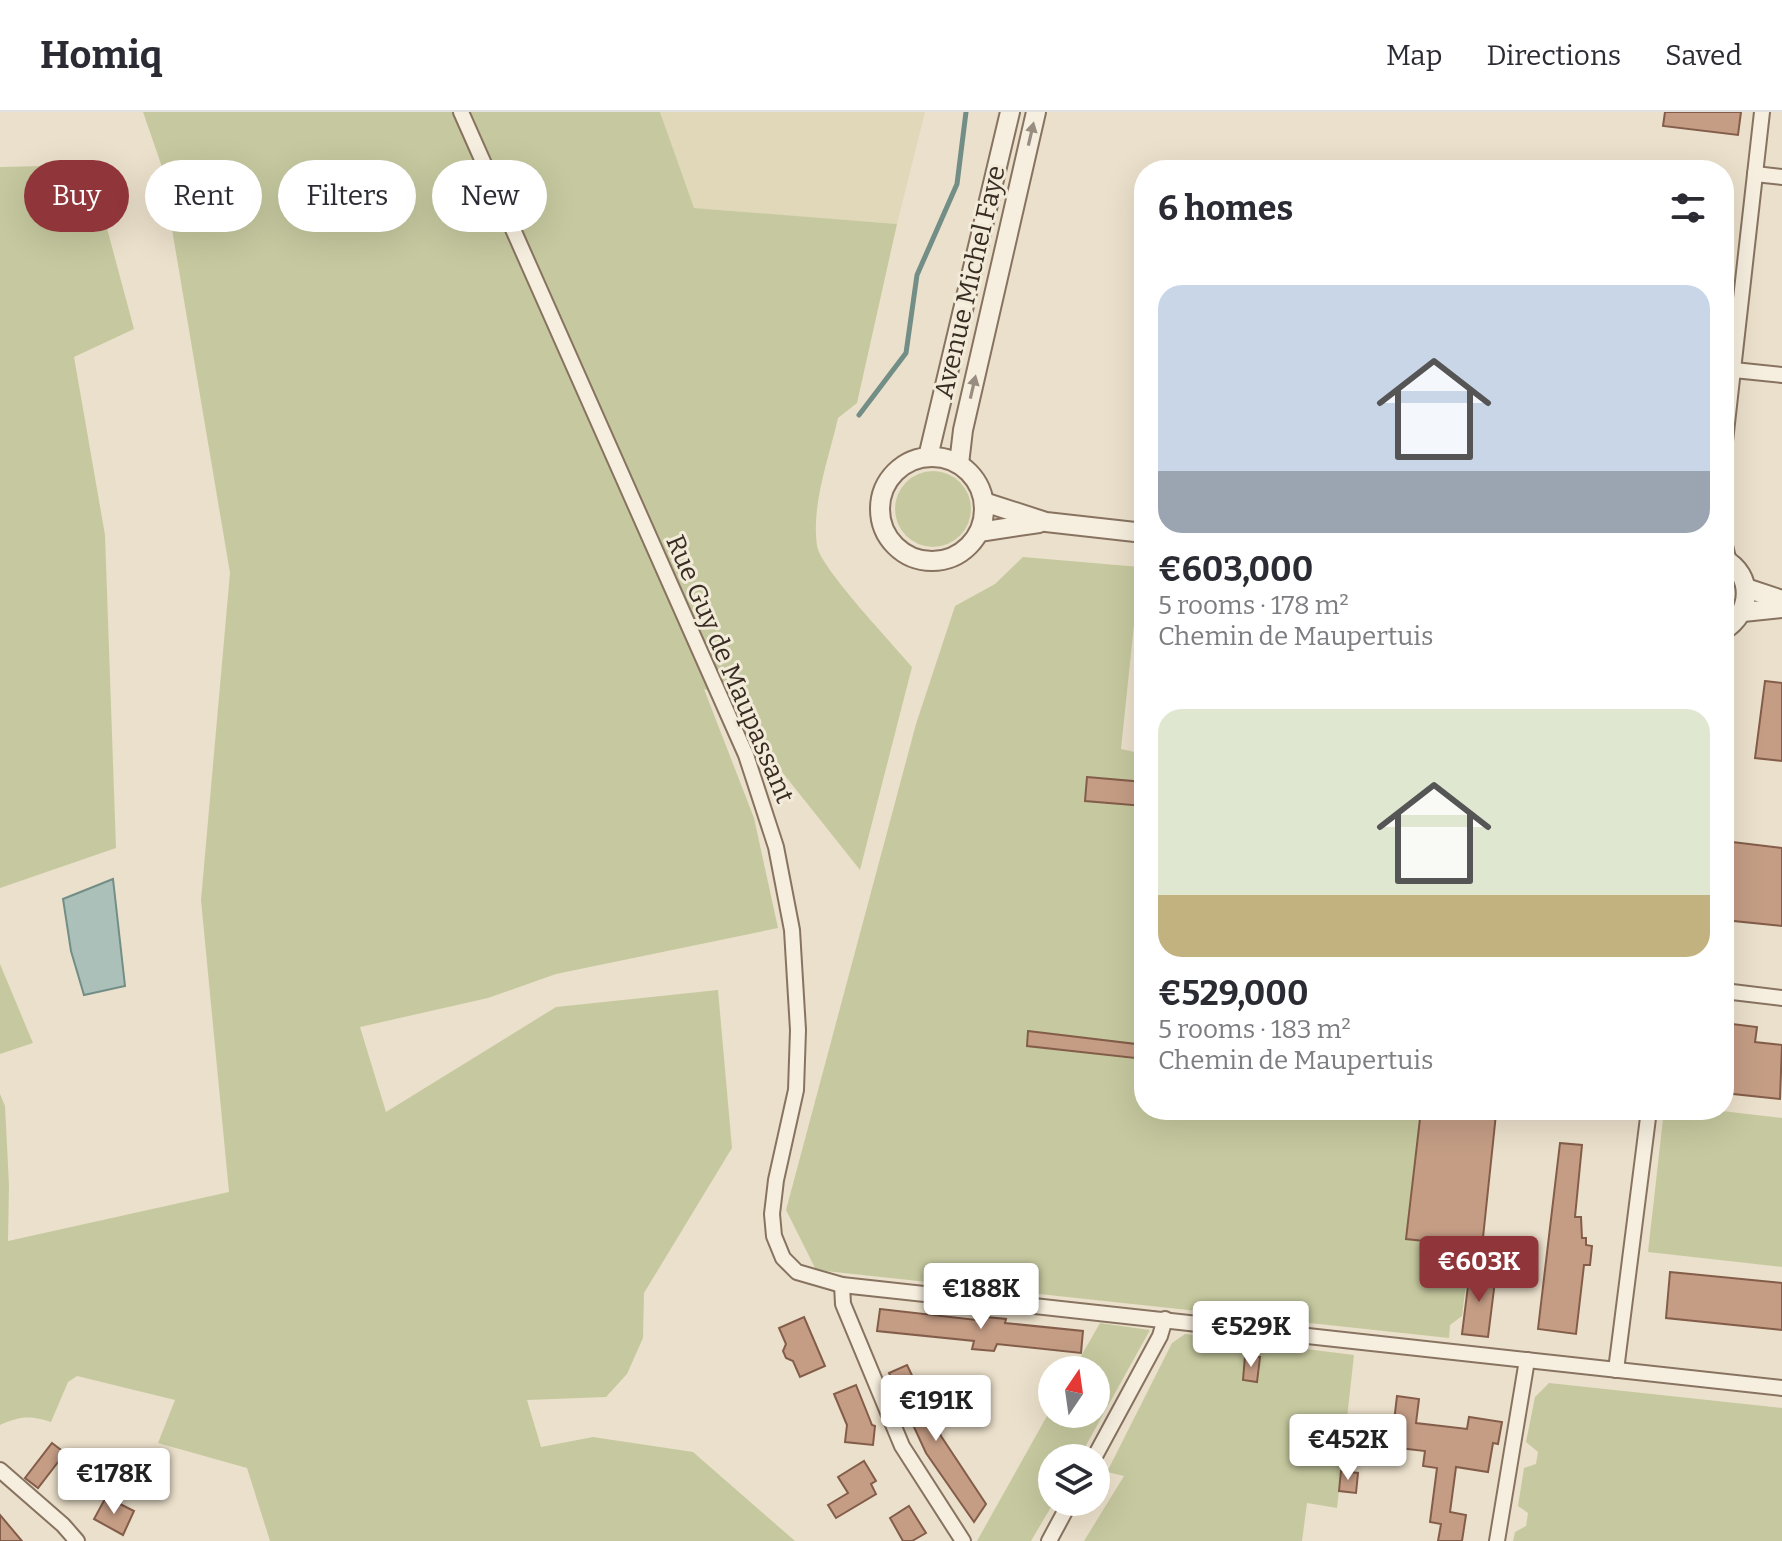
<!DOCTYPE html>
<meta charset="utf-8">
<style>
:root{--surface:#fff;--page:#f2f2f3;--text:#2b2b33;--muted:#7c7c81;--line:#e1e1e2;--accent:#90363a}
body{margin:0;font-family:Bitter,serif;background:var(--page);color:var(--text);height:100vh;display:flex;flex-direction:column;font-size:30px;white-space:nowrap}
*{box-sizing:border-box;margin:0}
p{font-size:26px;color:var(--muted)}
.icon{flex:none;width:44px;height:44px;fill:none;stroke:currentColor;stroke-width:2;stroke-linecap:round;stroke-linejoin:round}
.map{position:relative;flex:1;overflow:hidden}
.side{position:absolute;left:1134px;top:48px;width:600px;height:960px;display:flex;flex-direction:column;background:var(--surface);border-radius:32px;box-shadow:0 8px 32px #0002}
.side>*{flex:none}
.guide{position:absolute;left:24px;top:48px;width:760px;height:72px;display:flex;gap:16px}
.needle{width:52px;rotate:13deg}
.buttons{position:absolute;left:1038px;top:1244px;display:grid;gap:16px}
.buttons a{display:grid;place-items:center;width:72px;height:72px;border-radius:50%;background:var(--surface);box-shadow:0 8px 32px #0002;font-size:40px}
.price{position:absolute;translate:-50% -68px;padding:0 18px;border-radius:8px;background:#fff;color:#222;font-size:26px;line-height:52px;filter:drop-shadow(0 2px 4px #0008)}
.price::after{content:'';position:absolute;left:50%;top:48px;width:24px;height:18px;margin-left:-12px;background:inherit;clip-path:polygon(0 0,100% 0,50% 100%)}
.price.active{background:var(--accent);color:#fff}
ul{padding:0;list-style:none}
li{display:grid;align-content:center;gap:16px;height:424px;padding:0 24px}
li span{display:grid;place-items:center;height:248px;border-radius:24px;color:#555}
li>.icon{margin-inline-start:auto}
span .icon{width:144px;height:144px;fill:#fffc;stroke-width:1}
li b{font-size:34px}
h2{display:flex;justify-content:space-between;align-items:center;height:96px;padding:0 24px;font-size:34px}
.chip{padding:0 28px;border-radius:36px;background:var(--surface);box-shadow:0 8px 32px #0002;font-size:28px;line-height:72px}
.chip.active{background:var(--accent);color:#fff}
header{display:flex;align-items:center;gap:48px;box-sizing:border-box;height:112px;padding:0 40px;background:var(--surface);border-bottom:2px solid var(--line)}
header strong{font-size:38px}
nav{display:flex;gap:44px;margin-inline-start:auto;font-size:28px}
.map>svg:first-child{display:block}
.farmland{fill:#e0d8b9}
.green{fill:#c6c99f}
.water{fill:#abc0b9;stroke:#728e86;stroke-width:2}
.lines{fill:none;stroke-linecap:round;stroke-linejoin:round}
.stream{stroke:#728e86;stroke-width:5}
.building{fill:#c59d85;stroke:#835d49;stroke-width:2}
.minor-casing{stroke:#877360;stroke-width:18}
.tertiary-casing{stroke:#877360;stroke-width:22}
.minor{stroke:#f6eede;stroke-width:14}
.tertiary{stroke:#f6eede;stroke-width:18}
.oneway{fill:#988d80}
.labels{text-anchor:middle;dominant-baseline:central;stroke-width:6;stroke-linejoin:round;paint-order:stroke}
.street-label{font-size:26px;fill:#392c22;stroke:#f3ebda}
</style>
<header>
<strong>Homiq</strong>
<nav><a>Map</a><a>Directions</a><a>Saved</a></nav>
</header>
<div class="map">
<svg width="1782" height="1429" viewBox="0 0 1782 1429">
<rect width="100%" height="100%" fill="#ebe0cb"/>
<path class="farmland" d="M660 0H925L897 112 693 96Z"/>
<g class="green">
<path d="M143 0H660L694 96 897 112 857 291 838 306C829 346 811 393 817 434 821 457 894 533 912 555L860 758 767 641 743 591 704 577 754 706 778 816 556 862 488 886 360 915 386 1000 556 895 718 878 732 1036 644 1181 643 1226 627 1262 606 1285 527 1288 541 1335 593 1325 693 1340 795 1429H270L247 1356 158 1331 175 1288 77 1264 68 1270 51 1310C31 1303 19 1304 0 1313V982L5 994 9 1073 8 1129 229 1080 201 788 230 461 161 52Z"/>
<path d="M90 53 134 217 74 245 105 423 116 736 0 776V55Z"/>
<circle cx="933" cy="397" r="38"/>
<path d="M1023 445 1140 455 1121 637 1144 642V998H1460L1496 1002 1480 1149 1469 1148 1462 1204 1450 1213 1449 1226 816 1158 786 1098 916 612 955 494 995 472Z"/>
<path d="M0 852 33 931 0 942Z"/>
<path d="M1664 998H1713L1782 1006V1155L1648 1140Z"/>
<path d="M1100 1211 1150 1218 1079 1346H1052L1054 1390 1031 1429H977L1052 1295V1302H1096V1258H1073Z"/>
<path d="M1185 1222 1354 1243 1337 1396 1307 1391 1302 1429H1084L1124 1364 1107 1360 1172 1231Z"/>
<path d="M1549 1271 1782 1296V1429H1513L1515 1420 1526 1414 1528 1401 1518 1394 1524 1356 1536 1352 1538 1340 1526 1330 1535 1285Z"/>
</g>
<path class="water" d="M113 767 125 874 84 883 71 839 63 787Z"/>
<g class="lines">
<path class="stream" d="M859 303 906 241 917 163 957 72 966 0"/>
</g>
<g class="building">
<path d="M1665 0H1741L1738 23 1663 14Z"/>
<path d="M1765 569 1782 571V649L1755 646Z"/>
<path d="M1087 665 1144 670V694L1085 689Z"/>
<path d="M1724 729 1782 736V814L1724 808Z"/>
<path d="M1724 911 1757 915 1755 930 1782 933 1780 987 1724 981Z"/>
<path d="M1028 919 1144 933V947L1027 934Z"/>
<path d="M1421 998 1496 1002 1482 1135 1406 1127Z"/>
<path d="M1560 1031 1582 1033 1575 1105H1581L1582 1126H1586V1133L1592 1134 1590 1153H1584L1576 1222 1538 1217Z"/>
<path d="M1470 1158 1496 1161 1488 1225 1462 1222Z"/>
<path d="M1670 1160 1782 1171V1218L1666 1206Z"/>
<path d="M880 1197 976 1208V1204L1006 1207 1005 1211 1083 1219 1081 1241 997 1232 994 1239 972 1237 974 1229 877 1219Z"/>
<path d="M804 1205 825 1254 800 1265 793 1249 786 1246 783 1239 786 1232 779 1216Z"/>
<path d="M1245 1244 1260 1245 1257 1270 1243 1268Z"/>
<path d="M907 1253 941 1324 986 1392 974 1410 926 1341 889 1261Z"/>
<path d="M856 1273 872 1313 875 1314 873 1333 845 1330 847 1313 834 1282Z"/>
<path d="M1397 1284 1419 1287 1416 1311 1467 1317 1469 1305 1502 1310 1498 1332 1493 1331 1488 1360 1456 1355 1450 1400 1466 1403 1462 1429H1438L1441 1412 1430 1410 1437 1356 1423 1354 1425 1339 1391 1335Z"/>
<path d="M52 1331 65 1341 38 1376 25 1366Z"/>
<path d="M864 1349 876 1369 871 1372 876 1382 836 1406 828 1393 848 1381 838 1365Z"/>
<path d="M1341 1359 1358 1361 1356 1381 1339 1379Z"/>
<path d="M106 1385 134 1399 123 1423 94 1407Z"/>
<path d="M909 1394 926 1421 912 1429H903L890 1406Z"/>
<path d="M0 1403 22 1429H0Z"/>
</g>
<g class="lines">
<g class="minor-casing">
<g id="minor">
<path d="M461 0 746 643 776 735 792 818 798 918 796 978 776 1068 772 1102 774 1124 783 1146 797 1160 842 1173 1782 1276"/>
<path d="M1755 62 1782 65"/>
<path d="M1734 258 1782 263"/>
<path d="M1724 338 1762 0"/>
<path d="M1724 430 1729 450"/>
<path d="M1724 879 1782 886"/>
<path d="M842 1173 843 1192 902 1334 963 1429"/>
<path d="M1616 1258 1649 998"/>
<path d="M1094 1346 1160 1224 1165 1207"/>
<path d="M0 1358 63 1413 77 1429"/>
<path d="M1049 1429 1070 1390"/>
<path d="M1497 1429 1527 1248"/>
</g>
</g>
<g class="tertiary-casing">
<g id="tertiary">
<circle cx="932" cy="397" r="52"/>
<path d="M928 345 1010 0"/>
<path d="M959 352 963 318 1036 0"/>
<path d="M984 390 1046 410 1144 421"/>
<path d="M979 420 1039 411"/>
<path d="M1724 447C1754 463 1752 501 1724 518"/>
<path d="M1746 476 1782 488"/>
<path d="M1743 500 1782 496"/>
</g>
</g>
<use href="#minor" class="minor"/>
<use href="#tertiary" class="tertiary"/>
</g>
<defs><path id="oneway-solid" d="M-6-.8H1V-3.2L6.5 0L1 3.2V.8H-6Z" transform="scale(2)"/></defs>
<g class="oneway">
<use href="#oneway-solid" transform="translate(1031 22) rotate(-77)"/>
<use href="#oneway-solid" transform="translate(973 275) rotate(-77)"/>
</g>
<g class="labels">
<g class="street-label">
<text transform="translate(970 170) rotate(-77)">Avenue Michel Faye</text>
<text transform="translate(730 557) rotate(67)">Rue Guy de Maupassant</text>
</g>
</g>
</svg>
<div class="buttons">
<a><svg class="needle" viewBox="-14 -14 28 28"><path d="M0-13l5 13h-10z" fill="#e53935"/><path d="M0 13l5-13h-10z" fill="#7c7c81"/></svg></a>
<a><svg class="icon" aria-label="layers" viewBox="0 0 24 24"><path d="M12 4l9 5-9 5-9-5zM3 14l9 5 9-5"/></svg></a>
</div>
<b class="price active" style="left:1479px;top:1192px">€603K</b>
<b class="price" style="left:981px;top:1219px">€188K</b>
<b class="price" style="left:1251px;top:1257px">€529K</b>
<b class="price" style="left:936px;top:1331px">€191K</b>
<b class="price" style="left:1348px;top:1370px">€452K</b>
<b class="price" style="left:114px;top:1404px">€178K</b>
<div class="guide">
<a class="chip active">Buy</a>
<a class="chip">Rent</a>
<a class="chip">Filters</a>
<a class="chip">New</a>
</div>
<section class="side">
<h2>6 homes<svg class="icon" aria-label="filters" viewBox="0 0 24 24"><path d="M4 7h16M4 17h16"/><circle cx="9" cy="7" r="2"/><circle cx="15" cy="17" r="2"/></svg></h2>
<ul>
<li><span style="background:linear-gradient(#c9d6e8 75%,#9aa5b1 0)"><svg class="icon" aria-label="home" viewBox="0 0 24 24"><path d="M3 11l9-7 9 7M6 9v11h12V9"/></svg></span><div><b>€603,000</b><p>5 rooms · 178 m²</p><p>Chemin de Maupertuis</p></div></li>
<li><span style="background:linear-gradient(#dfe7d0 75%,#c2b280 0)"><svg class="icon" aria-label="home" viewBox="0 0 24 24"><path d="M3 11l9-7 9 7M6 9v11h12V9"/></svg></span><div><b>€529,000</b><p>5 rooms · 183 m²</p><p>Chemin de Maupertuis</p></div></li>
</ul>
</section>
</div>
